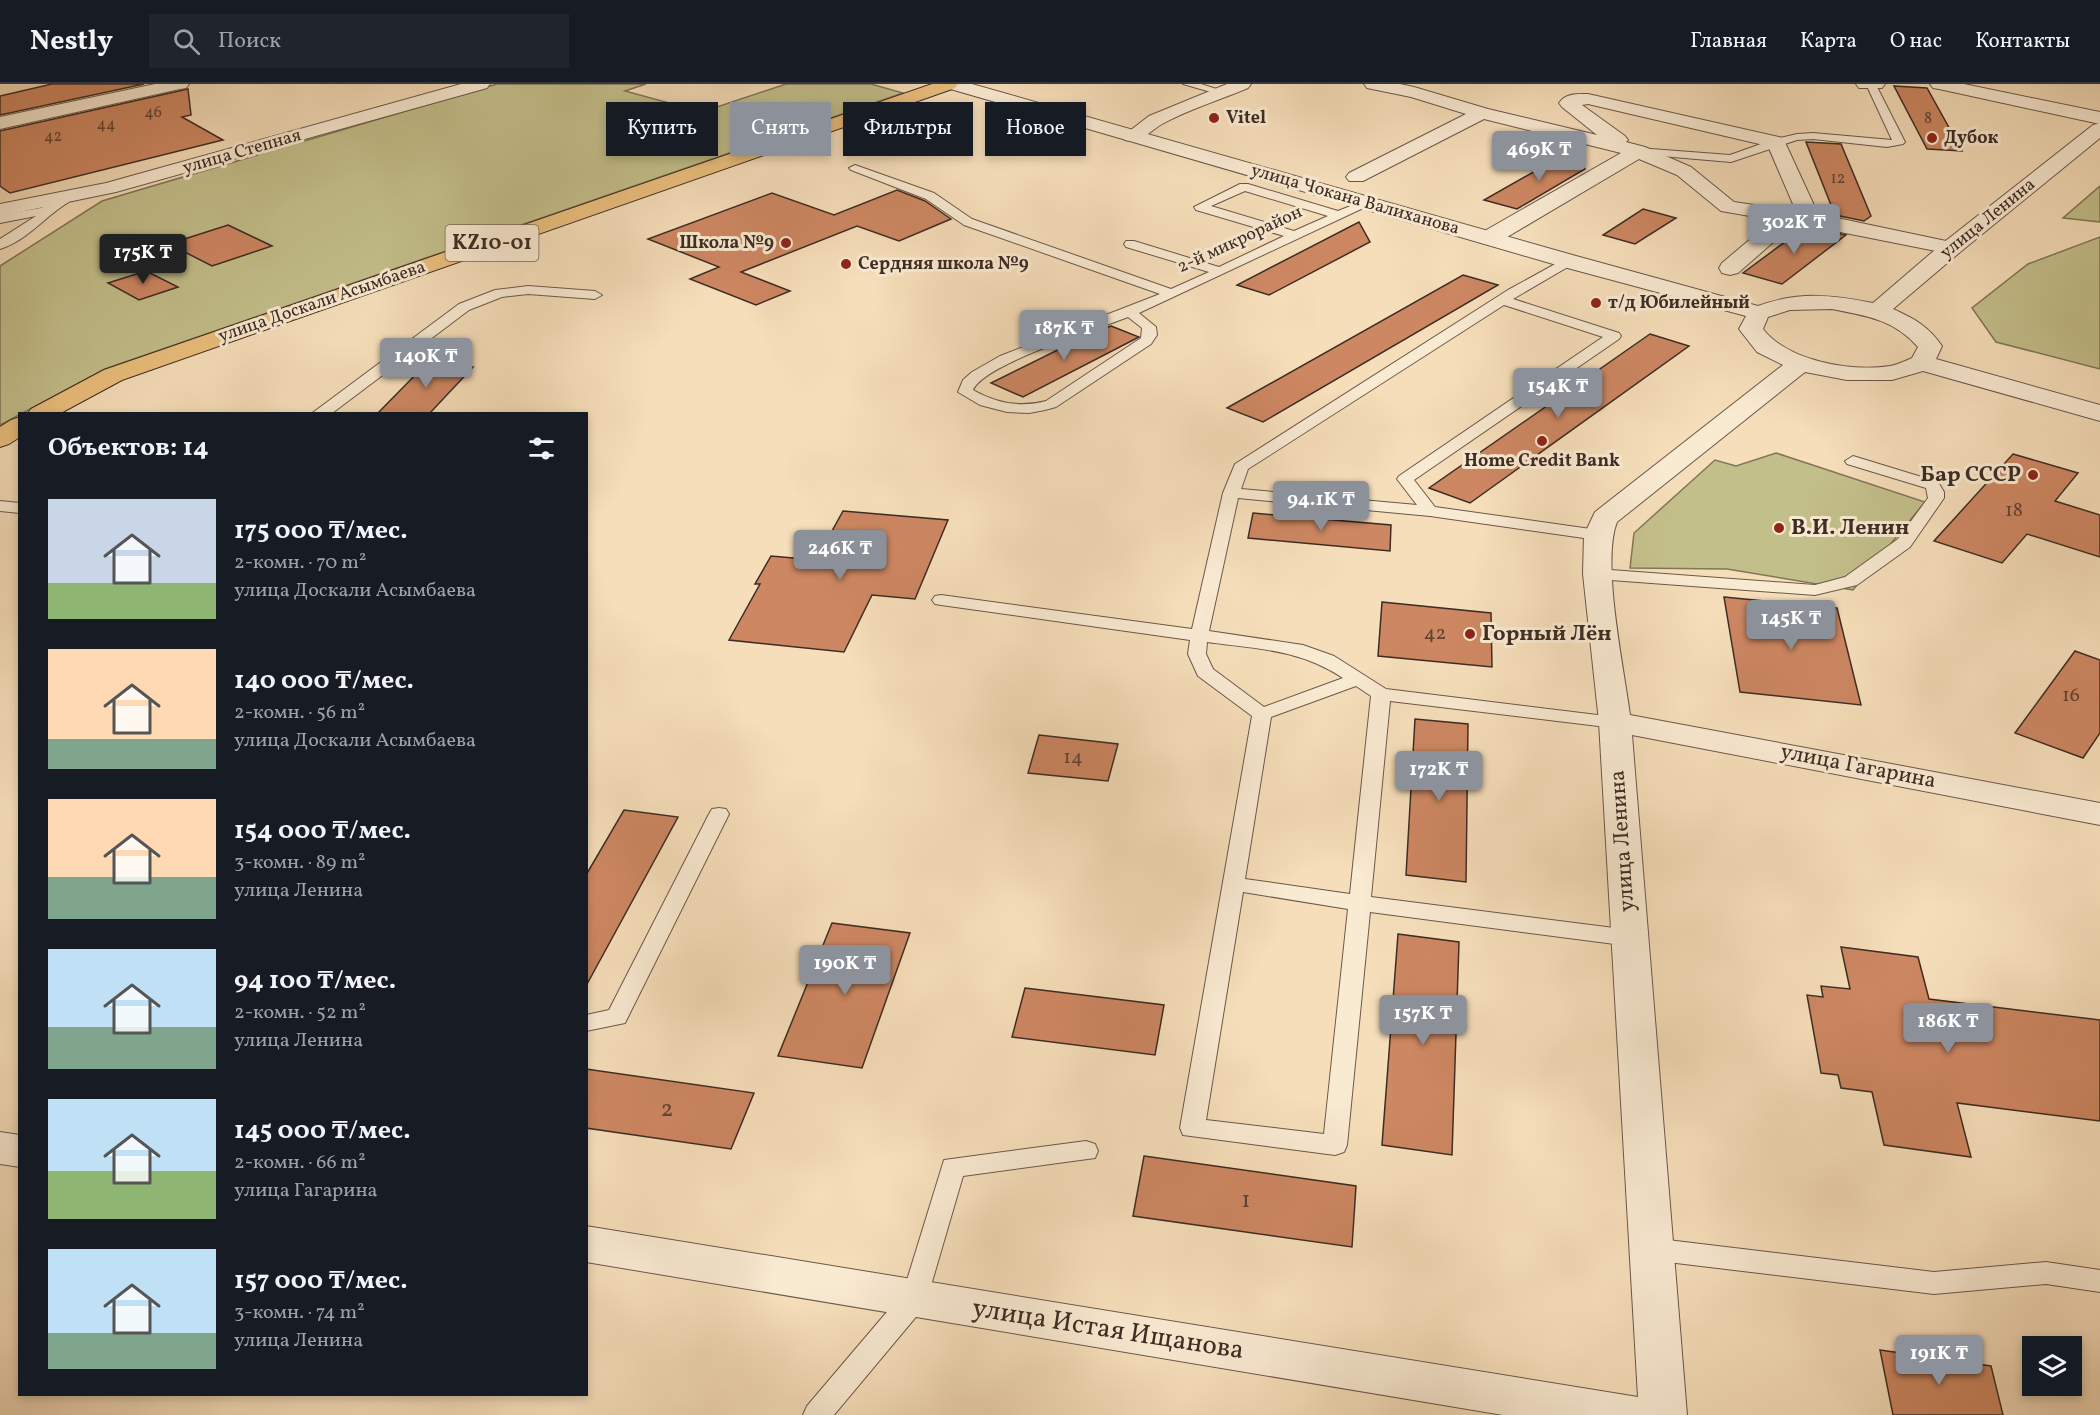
<!DOCTYPE html>
<html lang="ru">
<meta charset="utf-8">
<style>
:root{--surface:#171b24;--page:#20242c;--text:#f1f3f6;--muted:#9ea1a6;--line:#363941;--accent:#8c9099}
body{margin:0;font-family:Vollkorn,serif;background:var(--page);color:var(--text);height:100vh;display:flex;flex-direction:column;font-size:22px;white-space:nowrap}
*{box-sizing:border-box;margin:0}
p{font-size:20px;color:var(--muted)}
.icon{flex:none;width:33px;height:33px;fill:none;stroke:currentColor;stroke-width:2;stroke-linecap:round;stroke-linejoin:round}
.map{position:relative;flex:1;overflow:hidden}
.side{position:absolute;left:18px;top:328px;width:570px;height:984px;display:flex;flex-direction:column;background:var(--surface);border-radius:0px;box-shadow:0 3px 9px #0003}
.side>*{flex:none}
.hud{position:absolute;left:606px;top:18px;width:570px;height:54px;display:flex;gap:12px}
.controls{position:absolute;left:2022px;top:1252px;display:grid;gap:12px}
.controls a{display:grid;place-items:center;width:60px;height:60px;border-radius:0px;background:var(--surface);box-shadow:0 3px 9px #0003;font-size:30px}
.price{position:absolute;translate:-50% -51px;padding:0 14px;border-radius:6px;background:var(--accent);color:#fff;font-size:20px;line-height:39px;filter:drop-shadow(0 2px 3px #0008)}
.price::after{content:'';position:absolute;left:50%;top:36px;width:18px;height:14px;margin-left:-9px;background:inherit;clip-path:polygon(0 0,100% 0,50% 100%)}
.price.active{background:#222;color:#fff}
ul{padding:0;list-style:none}
li{display:flex;align-items:center;gap:18px;height:150px;padding:0 30px}
li span{display:grid;place-items:center;flex:none;width:168px;height:120px;border-radius:0px;color:#555}
li>.icon{margin-inline-start:auto}
span .icon{width:72px;height:72px;fill:#fffc;stroke-width:1}
li b{font-size:26px}
h2{display:flex;justify-content:space-between;align-items:center;height:72px;padding:0 30px;font-size:26px}
.tag{padding:0 21px;border-radius:0px;background:var(--surface);box-shadow:0 3px 9px #0003;font-size:21px;line-height:54px}
.tag.active{background:var(--accent);color:#fff}
header{display:flex;align-items:center;gap:36px;box-sizing:border-box;height:84px;padding:0 30px;background:var(--surface);border-bottom:2px solid var(--line)}
header strong{font-size:28px}
nav{display:flex;gap:33px;margin-inline-start:auto;font-size:21px}
.search{width:420px;height:54px;background:var(--page);display:flex;align-items:center;gap:15px;box-sizing:border-box;padding:0 21px;border-radius:0px;color:var(--muted);font-size:22px}
.map>svg:first-child{display:block}
.green{fill:#c3bf8b;stroke:#807658;stroke-width:1.5}
.building{fill:#cd8762;stroke:#3d2c24;stroke-width:1.5}
.lines{fill:none;stroke-linecap:round;stroke-linejoin:round}
.service-casing{stroke:#6b584a;stroke-width:2}
.minor-casing{stroke:#6b584a;stroke-width:2}
.tertiary-casing{stroke:#6b584a;stroke-width:2}
.primary-casing{stroke:#3d2c24;stroke-width:2}
.service{fill:#f9ead2;fill-rule:evenodd}
.minor{fill:#f9ead2;fill-rule:evenodd}
.tertiary{fill:#f9ead2;fill-rule:evenodd}
.primary{fill:#ebbf7d;fill-rule:evenodd}
.poi-dot{fill:#8f2418;stroke:#f9ead2;stroke-width:2}
.labels{text-anchor:middle;dominant-baseline:central;stroke-width:6;stroke-linejoin:round;paint-order:stroke}
.far-number-label{font-size:16px;fill:#614334}
.far-poi-label{font-size:18px;font-weight:bold;fill:#3d2c24;stroke:#f9ead2;text-anchor:start}
.far-street-label{font-size:18px;fill:#3d2c24;stroke:#f9ead2}
.number-label{font-size:20px;fill:#614334}
.shield{fill:#f9ead2;stroke:#756558;stroke-width:1.5}
.shield-label{font-size:21px;font-weight:bold;fill:#3d2c24}
.poi-label{font-size:22px;font-weight:bold;fill:#3d2c24;stroke:#f9ead2;text-anchor:start}
.street-label{font-size:22px;fill:#3d2c24;stroke:#f9ead2}
.near-number-label{font-size:24px;fill:#614334}
.near-street-label{font-size:27px;fill:#3d2c24;stroke:#f9ead2}
</style>
<header>
<strong>Nestly</strong>
<div class="search"><svg class="icon" aria-label="search" viewBox="0 0 24 24"><circle cx="10" cy="10" r="6"/><path d="M15 15l6 6"/></svg>Поиск</div>
<nav><a>Главная</a><a>Карта</a><a>О нас</a><a>Контакты</a></nav>
</header>
<div class="map">
<svg width="2100" height="1331" viewBox="0 0 2100 1331">
<rect width="100%" height="100%" fill="#f6deba"/>
<filter id="stains"><feTurbulence type="fractalNoise" baseFrequency=".00333" numOctaves="4"/><feColorMatrix values="0 0 0 0 .2 0 0 0 0 .09 0 0 0 0 .02 0 0 0 .5 -.17"/></filter>
<radialGradient id="worn" r=".72"><stop offset=".6" stop-color="#630" stop-opacity="0"/><stop offset="1" stop-color="#630" stop-opacity=".3"/></radialGradient>
<g class="green">
<path d="M497 0H646L625 7 702 28 786 0H871L903 9 105 285 0 341V182L102 117Z"/>
<path d="M2100 102V138L2063 134Z"/>
<path d="M2100 153V285L1996 258 1972 224 2028 180Z"/>
<path d="M1776 369 1925 418 1853 506 1727 485 1630 484 1634 449 1715 376 1736 382Z"/>
</g>
<g class="building">
<path d="M52 0H144L0 31V12Z"/>
<path d="M1894 2 1927 4 1962 67 1927 65Z"/>
<path d="M188 5 191 31 182 33 223 56 10 109 0 102V47Z"/>
<path d="M1806 58 1841 60 1871 132 1864 137 1835 131Z"/>
<path d="M1574 65 1585 85 1517 125 1484 116Z"/>
<path d="M897 106 925 117 951 135 899 157 857 142 741 188 790 207 756 221 690 195 719 183 648 155 772 109 834 131Z"/>
<path d="M1643 125 1676 134 1635 160 1603 151Z"/>
<path d="M1359 138 1370 158 1269 211 1237 201Z"/>
<path d="M228 141 272 162 212 182 169 160Z"/>
<path d="M1805 143 1846 151 1782 200 1743 189Z"/>
<path d="M146 187 178 203 139 216 108 199Z"/>
<path d="M1463 191 1498 201 1263 338 1227 324Z"/>
<path d="M1111 242 1139 253 1023 313 991 299 1094 248Z"/>
<path d="M1650 250 1689 262 1470 419 1429 404Z"/>
<path d="M428 278 473 283 429 330H377Z"/>
<path d="M2013 370 2078 389 2055 417 2100 431V473L2027 450 2002 479 1934 457Z"/>
<path d="M843 427 948 436 915 515 872 511 844 568 729 556 760 500H755L771 472 816 476Z"/>
<path d="M1253 429 1391 441 1390 467 1248 454Z"/>
<path d="M1724 513 1837 524 1861 621 1740 608Z"/>
<path d="M1382 518 1491 529 1492 583 1378 572Z"/>
<path d="M2075 567 2100 576V649L2083 674 2015 649Z"/>
<path d="M1415 635 1468 640 1466 798 1406 791Z"/>
<path d="M1039 651 1118 660 1108 697 1028 689Z"/>
<path d="M624 726 678 733 586 902V791Z"/>
<path d="M832 839 910 849 862 984 778 972Z"/>
<path d="M1398 850 1459 858 1452 1071 1382 1061Z"/>
<path d="M1841 863 1918 873 1929 915 2100 936V1037L1957 1019 1971 1073 1884 1061 1872 1008 1841 1004 1838 991 1821 989 1807 911 1823 913 1821 902 1850 905Z"/>
<path d="M1025 904 1164 921 1155 971 1012 953Z"/>
<path d="M586 985 754 1009 731 1065 586 1044Z"/>
<path d="M1144 1072 1356 1102 1352 1163 1133 1132Z"/>
<path d="M1880 1266 1991 1282 2003 1331H1893Z"/>
</g>
<g class="lines">
<g class="service-casing">
<g id="service">
<path d="M1183 0H1201L1226 8 1221 11Z"/>
<path d="M1866 0 1876 1 1905 58 1903 60 1887 63 1813 55 1797 56 1731 78 1638 70 1632 67 1638 64 1730 71 1772 56 1797 50 1813 49 1892 56Z"/>
<path d="M855 81 934 109 972 135 1171 205 1209 188 1126 163 1124 160 1126 157H1134L1219 183 1284 152 1196 126 1194 123 1240 100H1248L1338 127 1368 115 1374 119 1139 229 1156 243 1157 251 1151 260 1056 323 1045 326 1029 329 1007 328 980 321 958 308 963 296 972 288 1000 272 1160 210 964 141 926 115 851 86 849 84ZM1245 107 1328 132 1294 147 1211 122ZM1128 233 1142 244 1141 254 1046 317C1020 324 996 319 973 306 984 280 1098 245 1128 233Z"/>
<path d="M65 111 69 112V118C46 131 27 157 0 165V155L36 132 0 139V131L41 124Z"/>
<path d="M1568 173 1573 174 1574 177 1573 180 1513 215 1619 249 1621 252 1619 255 1414 396 1435 423 1598 446 1606 451 1604 455 1598 456 1430 432 1238 414 1209 547 1303 561 1334 572 1386 605 1622 634 1625 638 1622 642 1615 644 1390 617 1371 813 1630 846 1638 849 1641 854 1638 859 1630 862 1370 828 1347 1061 1344 1068 1335 1071 1183 1051 1180 1044 1252 632 1198 592 1188 570 1190 556 941 521 935 520 932 516 935 512 941 511 1192 545 1223 409 1235 380 1508 206ZM1504 221 1603 253 1399 392 1397 395 1417 421 1241 405 1248 385ZM1207 558C1258 565 1299 565 1343 594L1264 623 1213 585 1206 570ZM1356 602 1371 612 1350 810 1245 795 1271 633ZM1243 808 1348 825 1324 1050 1206 1036Z"/>
<path d="M528 202 595 207 602 211 595 215 528 210 502 213 469 226 331 330H311L459 220 495 206Z"/>
<path d="M1853 372 1938 398 1944 408V414L1910 463 1857 501 1815 511 1597 495 1591 494 1588 490 1591 486 1597 485 1815 501 1845 493 1898 455 1928 414 1926 404 1847 380 1845 377Z"/>
<path d="M0 417 20 419V429L0 427Z"/>
<path d="M719 724 726 725 729 730 625 939 586 947V931L609 926 709 730 712 725Z"/>
<path d="M1086 1057 1095 1060 1098 1067 1095 1074 963 1092 925 1222 834 1331H803L807 1322 903 1209 944 1076Z"/>
<path d="M1651 1154 1934 1188 2046 1178 2100 1186V1208L2046 1200 1934 1210 1651 1176 1642 1173 1638 1165 1642 1157Z"/>
</g>
</g>
<g class="minor-casing">
<g id="minor">
<path d="M155 0H189L186 4 180 5 0 45V33Z"/>
<path d="M461 0H490L487 4 116 108 0 132V120L106 99Z"/>
<path d="M1227 0H1251L1248 4C1220 16 1189 25 1162 40 1150 47 1140 60 1125 56L1123 52 1149 32Z"/>
<path d="M1364 0H1400L1414 3 1488 25 1597 51 1562 23 1559 19C1566 9 1577 10 1588 10L1783 54 1818 130 1951 158 1959 159 1962 164 1959 169 1951 170 1795 139 1738 189 1730 191 1722 189 1719 184 1722 179 1773 136 1721 127 1677 91 1639 75 1497 159 1489 160 1481 159 1478 154 1481 149 1621 69 1484 35 1363 97H1349L1346 93 1349 89 1466 30 1411 13 1367 4ZM1588 20 1768 62 1796 127 1734 118 1691 83 1645 63 1626 58 1628 56 1625 52 1582 21Z"/>
<path d="M1856 0H1885L1882 4H1859Z"/>
<path d="M1930 0H1964L2100 28V40L1939 5 1933 4Z"/>
</g>
</g>
<g class="tertiary-casing">
<g id="tertiary">
<path d="M944 0H972L1576 172 1758 222C1800 207 1831 211 1873 219L1943 159 2093 41 2100 39V54L1959 169 1893 225C1915 235 1928 242 1942 262L1936 275 2100 321V337L1923 287 1892 296H1847L1805 288 1617 438C1601 478 1624 584 1630 631L2100 719V741L1632 651 1687 1331H1503L586 1178V1142L1638 1313 1599 638 1583 490 1584 451 1595 428 1783 281 1757 268 1739 245 1746 232 1560 182 947 4ZM1832 225C1867 232 1893 235 1918 263L1912 274C1905 277 1897 281 1890 282 1850 288 1788 277 1763 245L1768 233 1790 226Z"/>
<path d="M0 1048 20 1051V1083L0 1080Z"/>
</g>
</g>
<g class="primary-casing">
<g id="primary">
<path d="M932 0H958L955 4 122 296 59 330H27L31 325 104 286Z"/>
<path d="M20 333V353L9 360 0 363V343L11 336Z"/>
</g>
</g>
<use href="#service" class="service"/>
<use href="#minor" class="minor"/>
<use href="#tertiary" class="tertiary"/>
<use href="#primary" class="primary"/>
</g>
<g class="poi-dot">
<circle cx="1214" cy="34" r="6"/>
<circle cx="1932" cy="54" r="6"/>
<circle cx="786" cy="159" r="6"/>
<circle cx="846" cy="180" r="6"/>
<circle cx="1596" cy="219" r="6"/>
<circle cx="1542" cy="357" r="6"/>
<circle cx="2033" cy="391" r="6"/>
<circle cx="1779" cy="444" r="6"/>
<circle cx="1470" cy="550" r="6"/>
</g>
<g class="labels">
<g class="far-number-label">
<text x="153" y="29">46</text>
<text x="1928" y="35">8</text>
<text x="106" y="41">44</text>
<text x="53" y="53">42</text>
<text x="1838" y="95">12</text>
</g>
<g class="far-poi-label">
<text x="1226" y="34">Vitel</text>
<text x="1944" y="54">Дубок</text>
<text x="774" y="159" text-anchor="end">Школа №9</text>
<text x="858" y="180">Сердняя школа №9</text>
<text x="1608" y="219">т/д Юбилейный</text>
<text x="1542" y="377" text-anchor="middle">Home Credit Bank</text>
</g>
<g class="far-street-label">
<text transform="translate(242 68) rotate(-16)">улица Степная</text>
<text transform="translate(1355 116) rotate(16)">улица Чокана Валиханова</text>
<text transform="translate(1988 135) rotate(-39)">улица Ленина</text>
<text transform="translate(1240 156) rotate(-25)">2-й микрорайон</text>
<text transform="translate(322 218) rotate(-19)">улица Доскали Асымбаева</text>
</g>
<g class="number-label">
<text x="2014" y="427">18</text>
<text x="1435" y="550">42</text>
<text x="2071" y="612">16</text>
<text x="1073" y="674">14</text>
</g>
<rect class="shield" x="445.5" y="141" width="93" height="36" rx="4.5"/>
<g class="shield-label">
<text x="492" y="159">KZ10-01</text>
</g>
<g class="poi-label">
<text x="2021" y="391" text-anchor="end">Бар СССР</text>
<text x="1791" y="444">В.И. Ленин</text>
<text x="1482" y="550">Горный Лён</text>
</g>
<g class="street-label">
<text transform="translate(1858 683) rotate(11)">улица Гагарина</text>
<text transform="translate(1623 757) rotate(-94)">улица Ленина</text>
</g>
<g class="near-number-label">
<text x="667" y="1026">2</text>
<text x="1246" y="1117">1</text>
</g>
<g class="near-street-label">
<text transform="translate(1108 1246) rotate(9)">улица Истая Ищанова</text>
</g>
</g>
<rect width="100%" height="100%" filter="url(#stains)"/>
<rect width="100%" height="100%" fill="url(#worn)"/>
</svg>
<div class="controls">
<a><svg class="icon" aria-label="layers" viewBox="0 0 24 24"><path d="M12 4l9 5-9 5-9-5zM3 14l9 5 9-5"/></svg></a>
</div>
<b class="price" style="left:1539px;top:98px">469K ₸</b>
<b class="price" style="left:1794px;top:171px">302K ₸</b>
<b class="price active" style="left:143px;top:201px">175K ₸</b>
<b class="price" style="left:1064px;top:277px">187K ₸</b>
<b class="price" style="left:426px;top:305px">140K ₸</b>
<b class="price" style="left:1558px;top:335px">154K ₸</b>
<b class="price" style="left:1321px;top:448px">94.1K ₸</b>
<b class="price" style="left:840px;top:497px">246K ₸</b>
<b class="price" style="left:1791px;top:567px">145K ₸</b>
<b class="price" style="left:1439px;top:718px">172K ₸</b>
<b class="price" style="left:845px;top:912px">190K ₸</b>
<b class="price" style="left:1423px;top:962px">157K ₸</b>
<b class="price" style="left:1948px;top:970px">186K ₸</b>
<b class="price" style="left:1939px;top:1302px">191K ₸</b>
<div class="hud">
<a class="tag">Купить</a>
<a class="tag active">Снять</a>
<a class="tag">Фильтры</a>
<a class="tag">Новое</a>
</div>
<section class="side">
<h2>Объектов: 14<svg class="icon" aria-label="filters" viewBox="0 0 24 24"><path d="M4 7h16M4 17h16"/><circle cx="9" cy="7" r="2"/><circle cx="15" cy="17" r="2"/></svg></h2>
<ul>
<li><span style="background:linear-gradient(#c9d6e8 70%,#8fb573 0)"><svg class="icon" aria-label="home" viewBox="0 0 24 24"><path d="M3 11l9-7 9 7M6 9v11h12V9"/></svg></span><div><b>175 000 ₸/мес.</b><p>2-комн. · 70 m²</p><p>улица Доскали Асымбаева</p></div></li>
<li><span style="background:linear-gradient(#ffd9b3 75%,#7fa58c 0)"><svg class="icon" aria-label="home" viewBox="0 0 24 24"><path d="M3 11l9-7 9 7M6 9v11h12V9"/></svg></span><div><b>140 000 ₸/мес.</b><p>2-комн. · 56 m²</p><p>улица Доскали Асымбаева</p></div></li>
<li><span style="background:linear-gradient(#ffd9b3 65%,#7fa58c 0)"><svg class="icon" aria-label="home" viewBox="0 0 24 24"><path d="M3 11l9-7 9 7M6 9v11h12V9"/></svg></span><div><b>154 000 ₸/мес.</b><p>3-комн. · 89 m²</p><p>улица Ленина</p></div></li>
<li><span style="background:linear-gradient(#bfe0f5 65%,#7fa58c 0)"><svg class="icon" aria-label="home" viewBox="0 0 24 24"><path d="M3 11l9-7 9 7M6 9v11h12V9"/></svg></span><div><b>94 100 ₸/мес.</b><p>2-комн. · 52 m²</p><p>улица Ленина</p></div></li>
<li><span style="background:linear-gradient(#bfe0f5 60%,#8fb573 0)"><svg class="icon" aria-label="home" viewBox="0 0 24 24"><path d="M3 11l9-7 9 7M6 9v11h12V9"/></svg></span><div><b>145 000 ₸/мес.</b><p>2-комн. · 66 m²</p><p>улица Гагарина</p></div></li>
<li><span style="background:linear-gradient(#bfe0f5 70%,#7fa58c 0)"><svg class="icon" aria-label="home" viewBox="0 0 24 24"><path d="M3 11l9-7 9 7M6 9v11h12V9"/></svg></span><div><b>157 000 ₸/мес.</b><p>3-комн. · 74 m²</p><p>улица Ленина</p></div></li>
</ul>
</section>
</div>
